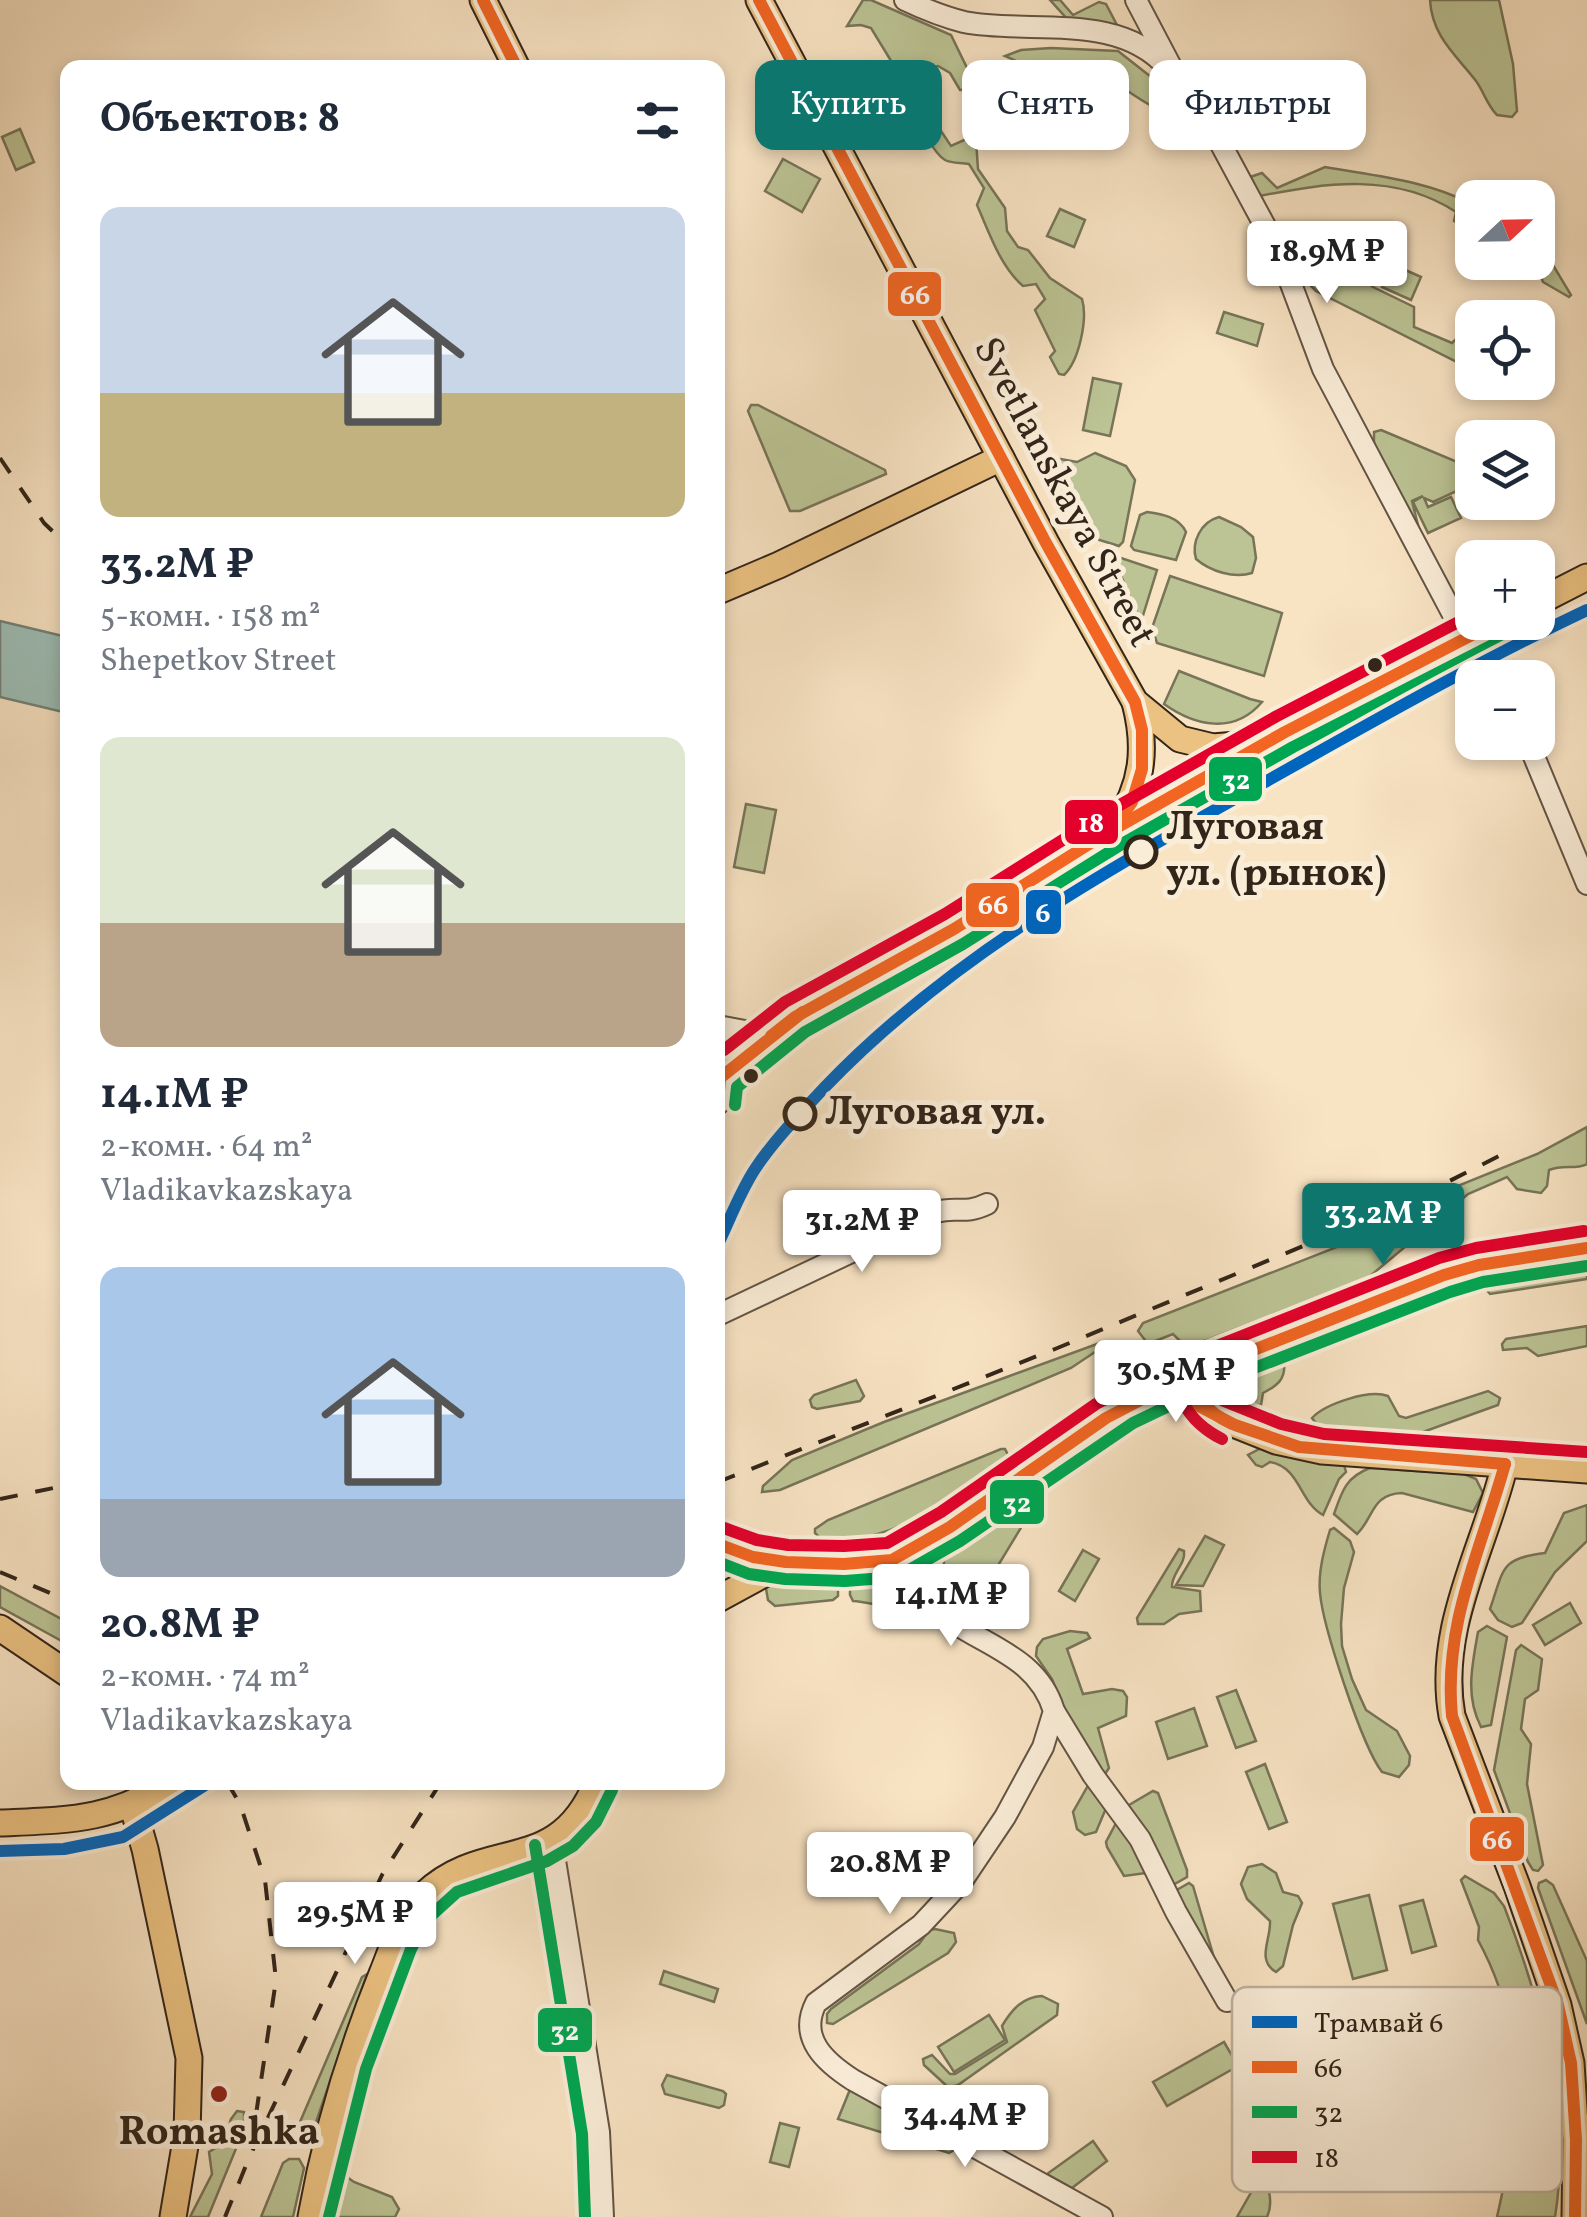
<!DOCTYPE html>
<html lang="ru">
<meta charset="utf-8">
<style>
:root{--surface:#fff;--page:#f2f2f3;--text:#1f2937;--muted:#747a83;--accent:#0f766e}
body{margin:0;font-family:Vollkorn,serif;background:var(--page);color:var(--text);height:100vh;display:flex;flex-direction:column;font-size:38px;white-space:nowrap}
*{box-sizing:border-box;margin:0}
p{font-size:32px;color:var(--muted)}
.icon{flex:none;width:55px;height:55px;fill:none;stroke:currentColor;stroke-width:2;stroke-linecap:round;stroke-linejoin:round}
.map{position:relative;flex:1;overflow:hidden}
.details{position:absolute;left:60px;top:60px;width:665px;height:1730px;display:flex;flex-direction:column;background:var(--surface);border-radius:20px;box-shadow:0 5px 15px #0003}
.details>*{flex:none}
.banner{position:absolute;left:755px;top:60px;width:680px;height:90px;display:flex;gap:20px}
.needle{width:65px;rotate:68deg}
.fabs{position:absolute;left:1455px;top:180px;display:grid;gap:20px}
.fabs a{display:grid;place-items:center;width:100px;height:100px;border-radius:20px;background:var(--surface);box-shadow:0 5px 15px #0003;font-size:50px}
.price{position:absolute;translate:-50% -85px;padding:0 22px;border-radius:10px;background:#fff;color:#222;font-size:32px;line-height:65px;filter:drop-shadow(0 2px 5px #0008)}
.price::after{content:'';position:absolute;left:50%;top:60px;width:30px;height:22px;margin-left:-15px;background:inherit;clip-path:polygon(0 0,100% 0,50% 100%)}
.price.current{background:var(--accent);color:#fff}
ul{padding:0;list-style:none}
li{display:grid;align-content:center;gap:20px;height:530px;padding:0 40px}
li span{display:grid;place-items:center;height:310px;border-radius:20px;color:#555}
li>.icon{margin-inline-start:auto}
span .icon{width:180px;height:180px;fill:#fffc;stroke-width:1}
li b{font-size:42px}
h2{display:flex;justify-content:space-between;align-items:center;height:120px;padding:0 40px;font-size:42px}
.chip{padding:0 35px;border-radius:20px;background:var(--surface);box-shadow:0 5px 15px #0003;font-size:35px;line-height:90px}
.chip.current{background:var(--accent);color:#fff}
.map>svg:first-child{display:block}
.green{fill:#bcc495;stroke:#777458;stroke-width:2.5}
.water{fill:#9dbeb6;stroke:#728178;stroke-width:2.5}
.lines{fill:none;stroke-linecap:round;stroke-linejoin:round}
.minor-casing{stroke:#645444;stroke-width:24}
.major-casing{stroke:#32251a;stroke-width:29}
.minor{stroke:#faedd8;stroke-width:20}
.major{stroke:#ecc282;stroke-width:25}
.rail{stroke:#32251a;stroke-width:4;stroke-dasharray:18 18;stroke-linecap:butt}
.bus-1-casing{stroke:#faedd8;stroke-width:20}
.bus-2-casing{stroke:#faedd8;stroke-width:20}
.bus-3-casing{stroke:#faedd8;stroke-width:20}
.bus-1{stroke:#f26522;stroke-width:12}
.bus-2{stroke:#00a651;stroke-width:12}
.bus-3{stroke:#e4002b;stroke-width:12}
.tram-1-casing{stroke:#faedd8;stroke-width:20}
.tram-1{stroke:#0065bd;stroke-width:12}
.bus-dot{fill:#32251a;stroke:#faedd8;stroke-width:4}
.stop-dot{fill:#faedd8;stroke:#32251a;stroke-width:5}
.poi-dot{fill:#8f2418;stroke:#faedd8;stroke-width:4}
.labels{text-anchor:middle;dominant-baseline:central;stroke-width:10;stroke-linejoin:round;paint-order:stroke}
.street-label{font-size:40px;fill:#32251a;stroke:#faedd8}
.stop-label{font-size:40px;font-weight:bold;fill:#32251a;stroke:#faedd8;text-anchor:start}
.poi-label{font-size:40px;font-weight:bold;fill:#32251a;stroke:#faedd8}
.key{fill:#faedd8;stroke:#beb19f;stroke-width:2.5}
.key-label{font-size:28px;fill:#32251a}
.line-badge{stroke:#faedd8;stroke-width:4}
.badge-label{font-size:28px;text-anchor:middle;font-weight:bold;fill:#fff}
</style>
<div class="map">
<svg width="1587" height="2217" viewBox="0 0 1587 2217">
<rect width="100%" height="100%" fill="#f8e3c3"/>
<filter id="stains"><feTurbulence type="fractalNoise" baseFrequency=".002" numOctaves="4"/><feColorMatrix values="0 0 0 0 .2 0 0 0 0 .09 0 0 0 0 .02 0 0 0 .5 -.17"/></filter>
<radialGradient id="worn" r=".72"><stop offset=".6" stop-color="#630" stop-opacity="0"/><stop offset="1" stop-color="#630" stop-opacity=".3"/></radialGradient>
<g class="green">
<path d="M863 0H871L951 35 969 72V90H960L950 73 938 66 914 71 896 69 871 28 861 25 847 26Z"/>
<path d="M1050 0H1060L1073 15 1099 2 1106 4 1118 27 1070 22Z"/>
<path d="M1430 0H1499L1513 64 1517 111 1512 117 1497 115C1487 105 1484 92 1476 81 1455 54 1432 36 1430 0Z"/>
<path d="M1051 48 1118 51 1174 95 1176 114 1152 128 1150 105C1130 94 1115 80 1095 73L1087 86 1075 87 1005 56 1021 50Z"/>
<path d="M934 71 937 74 923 84 935 106 929 113 951 146 971 137 976 140 978 169 1005 208 1007 231 1018 247 1028 250 1050 278 1082 299C1088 319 1079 361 1064 375L1059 374 1050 357 1055 351 1035 310 1045 299 1036 284 1023 286C1000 266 989 232 977 205L984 188 969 164C961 162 953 164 945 160 930 151 910 104 905 87L908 81Z"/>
<path d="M20 129 34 162 16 170 2 137Z"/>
<path d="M783 159 820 179 802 212 765 191Z"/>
<path d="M1325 167C1376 176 1425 180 1472 204V232L1454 221 1456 212C1395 172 1326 183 1259 196L1247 178 1262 173 1277 188Z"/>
<path d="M1060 209 1085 220 1074 247 1047 236Z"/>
<path d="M1538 248 1550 260 1571 295 1569 297 1543 282 1540 274 1528 263 1538 262Z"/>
<path d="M1303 256H1311L1319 268 1347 267 1373 287 1414 307V327L1452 343 1472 324V357L1459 363 1316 291 1304 279 1297 258Z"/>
<path d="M1392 264 1421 277 1411 300 1382 287Z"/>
<path d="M1224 312 1263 324 1257 346 1217 333Z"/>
<path d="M1093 378 1121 384 1110 436 1083 430Z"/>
<path d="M751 405H758L885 470 886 474 800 511H790L748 411Z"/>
<path d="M1381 430 1457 462 1464 461 1472 447V484L1433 502 1424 498 1428 507 1451 497 1461 518 1428 533 1413 502 1423 496 1412 501 1420 533 1374 444V432Z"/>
<path d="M1095 453 1126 466 1135 480 1123 542 1119 546 1093 538 1058 468 1060 459 1077 462Z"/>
<path d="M1147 512C1162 514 1179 517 1186 532L1176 560 1134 550 1131 546 1140 515Z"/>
<path d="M1219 517 1241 527 1253 537 1256 558 1252 573C1234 579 1210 571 1196 559 1191 542 1201 522 1219 517Z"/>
<path d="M1112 555 1157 570 1141 622Z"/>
<path d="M1170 576 1282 613 1264 676 1157 643 1152 628Z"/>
<path d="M1179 671 1250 699 1262 702C1234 735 1195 726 1164 704Z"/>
<path d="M746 804 776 810 764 873 734 867Z"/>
<path d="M1587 1127V1164C1575 1170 1563 1164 1549 1170L1547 1186 1541 1193 1517 1189 1507 1177 1468 1194 1369 1277 1197 1344H1183L1173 1334 1148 1344 1138 1331 1143 1323 1365 1236 1398 1210 1537 1154Z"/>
<path d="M1587 1264V1279L1490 1294 1483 1286 1487 1280Z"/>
<path d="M1587 1326V1346L1538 1356 1527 1348 1503 1350 1502 1344 1506 1339Z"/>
<path d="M1097 1344 1098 1350 1071 1368 780 1490 762 1492 763 1486 792 1460 884 1422Z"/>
<path d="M1270 1360 1284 1363C1286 1379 1277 1386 1263 1393L1261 1405 1246 1404 1228 1388 1230 1376Z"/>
<path d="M856 1380 864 1396 860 1401 817 1409 812 1407 810 1400 814 1395Z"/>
<path d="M1488 1391 1500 1398 1498 1405 1423 1432 1338 1435 1322 1431 1312 1418C1325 1404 1369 1389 1388 1396L1399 1416 1406 1418Z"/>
<path d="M1263 1447 1344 1465 1346 1472 1339 1479 1323 1515C1300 1503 1300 1467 1270 1462L1262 1467 1256 1465 1248 1455Z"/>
<path d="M1001 1449H1005L1008 1455C971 1484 924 1521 878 1534 860 1539 841 1539 822 1540L815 1533V1529L828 1520Z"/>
<path d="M1370 1468 1464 1474 1476 1479 1483 1493 1473 1512 1402 1493C1371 1494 1374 1518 1357 1534L1334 1514C1342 1491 1346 1477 1370 1468Z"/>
<path d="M1052 1470 1053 1475 988 1582 967 1593H956C939 1577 941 1559 952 1541Z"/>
<path d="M1587 1505V1541L1555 1572 1522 1623 1512 1627 1498 1620 1490 1609C1504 1569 1500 1558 1545 1553L1564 1513Z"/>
<path d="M1334 1528 1350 1541 1354 1552 1344 1588 1341 1624 1342 1646 1352 1679 1366 1710 1397 1731 1410 1756 1409 1765 1399 1777 1382 1772C1362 1746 1323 1627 1320 1593 1318 1572 1324 1550 1330 1530Z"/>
<path d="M1205 1536 1224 1545 1203 1586 1176 1585Z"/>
<path d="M1179 1549 1184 1551C1186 1564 1171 1574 1172 1587L1200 1591 1201 1611 1179 1614 1164 1624H1138L1137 1618Z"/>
<path d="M1083 1550 1099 1559 1075 1601 1059 1591Z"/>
<path d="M781 1573 838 1576V1596L833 1600 775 1606 768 1600 765 1583Z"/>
<path d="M877 1574 885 1583 900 1585 916 1602 913 1607C899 1611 870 1602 853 1601L850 1595V1575Z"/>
<path d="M0 1586 67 1622V1644L0 1607Z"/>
<path d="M1570 1603 1581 1623 1545 1645 1533 1625Z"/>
<path d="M1487 1626 1507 1637 1491 1725 1481 1727C1465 1696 1472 1666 1478 1632Z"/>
<path d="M1070 1631 1087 1633 1090 1638 1067 1649 1083 1694 1112 1689 1123 1691 1127 1697 1126 1716 1098 1728 1109 1768 1105 1774 1099 1772 1064 1708 1052 1679 1036 1656 1037 1647 1043 1639Z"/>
<path d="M1521 1645 1542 1659 1538 1690 1525 1699 1521 1729 1531 1744 1527 1784 1543 1865 1538 1871 1533 1870 1528 1862 1494 1770 1516 1650Z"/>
<path d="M1236 1690 1256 1741 1236 1748 1217 1697Z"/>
<path d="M1194 1708 1207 1746 1168 1759 1156 1722Z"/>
<path d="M1265 1764 1287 1822 1269 1829 1246 1772Z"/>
<path d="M1090 1782 1107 1806 1096 1832 1085 1835 1077 1829 1073 1812Z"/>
<path d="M1153 1791 1158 1793 1187 1870V1877L1171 1886 1127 1811 1129 1805Z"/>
<path d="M1121 1822 1146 1873 1124 1876 1107 1847 1106 1842 1116 1823Z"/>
<path d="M1262 1864 1276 1873 1283 1892 1298 1896 1302 1903 1293 1925 1283 1966 1276 1972C1256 1960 1271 1940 1270 1921L1247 1899 1241 1884 1248 1867Z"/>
<path d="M1465 1876 1494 1893 1504 1906C1541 2002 1572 2113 1555 2217H1497C1520 2116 1529 2034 1478 1940L1479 1927 1461 1880Z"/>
<path d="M1546 1880 1553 1885 1587 1961V2024L1538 1888 1539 1883Z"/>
<path d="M1189 1883 1193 1886 1215 1961 1175 1891Z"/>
<path d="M1369 1895 1387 1970 1353 1979 1333 1904Z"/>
<path d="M1423 1900 1436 1946 1412 1953 1400 1906Z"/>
<path d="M935 1929 954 1933 956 1942 948 1953 833 2024 827 2023V2014L831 2009 919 1944 929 1930Z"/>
<path d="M664 1971 718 1989 714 2002 660 1984Z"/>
<path d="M367 1974 313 2131 307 2133 300 2128V2122L362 1977Z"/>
<path d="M1042 1996 1058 2004 1057 2015 958 2085 949 2088 924 2065 923 2059 932 2055 950 2074H955L1007 2042 1002 2026C1012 2009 1023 1997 1042 1996Z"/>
<path d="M989 2015 1005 2040 954 2072 938 2047Z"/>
<path d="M1224 2042 1238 2066 1167 2106 1153 2082Z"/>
<path d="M667 2075 723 2091 726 2094 724 2105 719 2108 665 2094 662 2085Z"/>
<path d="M851 2087 961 2146 949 2153 838 2119Z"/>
<path d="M237 2111 244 2112V2129L208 2217H190L212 2174 209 2152 224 2143 231 2119Z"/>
<path d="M780 2123 799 2128 789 2167 770 2162Z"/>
<path d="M1093 2141 1107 2161 1072 2188 1047 2174Z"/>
<path d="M289 2159H299L304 2168 293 2217H261L283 2163Z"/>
<path d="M340 2172 354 2182 392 2197 399 2209 395 2217H329Z"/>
<path d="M1261 2175C1270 2185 1273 2204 1267 2217H1237Z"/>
</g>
<path class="water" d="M0 621 67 637V713L0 697Z"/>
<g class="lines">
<g class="minor-casing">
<g id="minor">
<path d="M905 0C924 9 944 17 964 22 1030 35 1117 11 1167 67"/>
<path d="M1136 0 1178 80 1217 137 1279 252 1323 369 1466 639"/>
<path d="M1479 632 1502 678"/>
<path d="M1528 742 1587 884"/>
<path d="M718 1026 771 1036"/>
<path d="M718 1104 720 1078"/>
<path d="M718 1315 936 1212C957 1206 964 1215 987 1204"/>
<path d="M892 1560C907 1577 921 1597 939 1612 979 1645 1037 1654 1054 1711L1043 1747 1005 1817 962 1881 921 1925 816 2003C798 2038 825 2062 853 2080L1102 2217"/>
<path d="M1054 1711 1093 1775 1140 1839 1176 1912 1227 2001"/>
<path d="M552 1842 599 2132 603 2217"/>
</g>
</g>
<g class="major-casing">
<g id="major">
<path d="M483 0 517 68"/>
<path d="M759 0 1046 543 1135 702 1180 739 1213 747 1248 744 1285 732"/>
<path d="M718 591 779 565 1001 458"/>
<path d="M1538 602 1587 577"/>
<path d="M1116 825C1143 786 1147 748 1135 702"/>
<path d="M718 1081 795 1017 954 929 1113 829 1285 732 1498 622"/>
<path d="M1154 1394 1187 1400 1216 1417 1276 1441 1322 1451 1587 1470"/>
<path d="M1505 1464C1485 1548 1436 1627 1452 1716L1517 1886 1558 2005 1571 2063 1576 2140 1575 2217"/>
<path d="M718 1544 753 1557 786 1562 844 1564 892 1560 950 1527 1124 1408 1214 1365 1444 1275 1479 1265 1587 1248"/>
<path d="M718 1599 786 1562"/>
<path d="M0 1628 68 1674"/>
<path d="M132 1804 145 1849 189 2058 187 2134 173 2217"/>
<path d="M0 1823C69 1820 111 1821 172 1782"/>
<path d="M311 2217C326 2133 350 2053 382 1974 393 1947 402 1915 425 1894 486 1836 558 1879 597 1782"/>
</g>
</g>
<use href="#minor" class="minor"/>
<use href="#major" class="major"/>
<g class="rail">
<path d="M0 458 44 523 68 546"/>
<path d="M718 1482 1055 1349 1402 1205 1499 1156"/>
<path d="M0 1499 68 1485"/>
<path d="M0 1572 50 1593 68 1605"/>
<path d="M227 1782 240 1804 265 1880 276 1980 254 2128"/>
<path d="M225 2217 249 2158 382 1875 441 1782"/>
</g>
<g class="bus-1-casing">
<g id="bus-1">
<path d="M483 0 517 68"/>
<path d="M759 0 1046 543 1135 702 1142 730V769L1132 802 1113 829 954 929 795 1017 771 1036"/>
<path d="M1109 832 1285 732 1497 622"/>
<path d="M718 1104 720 1078 803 1012"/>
<path d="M1232 1424C1208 1412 1190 1398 1203 1370L1444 1275 1479 1265 1587 1248"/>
<path d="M1505 1464C1481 1550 1443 1624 1452 1716L1558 2005 1571 2063 1576 2140 1575 2217"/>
<path d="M718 1544 753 1557 786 1562 844 1564 892 1560 950 1527 1106 1418 1152 1394 1187 1400 1235 1425 1299 1447 1505 1464"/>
</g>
</g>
<g class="bus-2-casing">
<g id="bus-2">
<path d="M735 1105 737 1087 805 1032 963 944 1122 844 1293 747 1506 638"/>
<path d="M718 1562 749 1574 785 1579 845 1581 897 1577 960 1541 1133 1423 1221 1381 1450 1292 1483 1282 1587 1266"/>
<path d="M535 1845 582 2134 585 2217"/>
<path d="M329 2217 366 2069 411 1949 425 1921 457 1892 547 1861 573 1846 596 1822 612 1790"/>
</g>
</g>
<g class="bus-3-casing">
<g id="bus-3">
<path d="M724 1050 785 1002 945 914 1104 814 1277 716 1472 615"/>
<path d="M1222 1439C1190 1423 1162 1388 1194 1355L1439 1258 1476 1248 1584 1231"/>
<path d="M724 1528 757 1540 788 1545 844 1546 887 1543 941 1512 1096 1404 1150 1377 1193 1384 1224 1401 1281 1424 1324 1434 1587 1452"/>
</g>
</g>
<use href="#bus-1" class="bus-1"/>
<use href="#bus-2" class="bus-2"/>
<use href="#bus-3" class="bus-3"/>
<g class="tram-1-casing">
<g id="tram-1">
<path d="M718 1244C730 1219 740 1192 755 1169 775 1139 800 1114 824 1088 949 957 1109 869 1265 782 1372 722 1477 662 1587 610"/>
<path d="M0 1851 64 1849 123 1837 210 1782"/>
</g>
</g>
<use href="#tram-1" class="tram-1"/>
</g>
<g class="bus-dot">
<circle cx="1375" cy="665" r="9"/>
<circle cx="751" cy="1076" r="9"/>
</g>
<g class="stop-dot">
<circle cx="1141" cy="852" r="15"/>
<circle cx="800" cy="1114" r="15"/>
</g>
<circle class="poi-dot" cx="219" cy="2094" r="10"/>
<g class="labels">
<g class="street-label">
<text transform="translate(1063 493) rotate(62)">Svetlanskaya Street</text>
</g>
<g class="stop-label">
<text x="1166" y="829">Луговая<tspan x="1166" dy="46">ул. (рынок)</tspan></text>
<text x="825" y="1114">Луговая ул.</text>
</g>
<g class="poi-label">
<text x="219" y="2134">Romashka</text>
</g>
</g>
<rect x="1232" y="1987" width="330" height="205" rx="15" class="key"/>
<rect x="1252" y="2016" width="45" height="12" fill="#0065bd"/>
<rect x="1252" y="2061" width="45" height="12" fill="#f26522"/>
<rect x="1252" y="2106" width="45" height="12" fill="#00a651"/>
<rect x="1252" y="2151" width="45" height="12" fill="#e4002b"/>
<g class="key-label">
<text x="1314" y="2032">Трамвай 6</text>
<text x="1314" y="2077">66</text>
<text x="1314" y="2122">32</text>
<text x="1314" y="2167">18</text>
</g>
<g class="line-badge">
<rect x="886" y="270" width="57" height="48" rx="10" fill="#f26522"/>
<rect x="1207" y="755" width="57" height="48" rx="10" fill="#00a651"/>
<rect x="1063" y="798" width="57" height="48" rx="10" fill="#e4002b"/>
<rect x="964" y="881" width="57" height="48" rx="10" fill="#f26522"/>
<rect x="1024" y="888" width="39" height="48" rx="10" fill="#0065bd"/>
<rect x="988" y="1478" width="58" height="48" rx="10" fill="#00a651"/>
<rect x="1468" y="1815" width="58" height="48" rx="10" fill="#f26522"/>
<rect x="536" y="2006" width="58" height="48" rx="10" fill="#00a651"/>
</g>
<g class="badge-label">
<text x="915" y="304">66</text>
<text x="1236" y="789">32</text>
<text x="1091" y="832">18</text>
<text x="993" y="914">66</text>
<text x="1043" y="922">6</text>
<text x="1017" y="1512">32</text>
<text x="1497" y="1849">66</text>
<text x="565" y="2040">32</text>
</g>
<rect width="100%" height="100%" filter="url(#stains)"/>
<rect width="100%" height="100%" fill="url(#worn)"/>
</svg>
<div class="fabs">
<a><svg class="needle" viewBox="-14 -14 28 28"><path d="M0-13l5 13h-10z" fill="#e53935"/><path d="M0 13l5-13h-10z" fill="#747a83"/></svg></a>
<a><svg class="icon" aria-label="locate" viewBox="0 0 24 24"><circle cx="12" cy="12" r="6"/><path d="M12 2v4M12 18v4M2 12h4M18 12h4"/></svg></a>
<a><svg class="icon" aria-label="layers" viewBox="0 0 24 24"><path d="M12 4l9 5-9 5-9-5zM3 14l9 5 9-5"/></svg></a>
<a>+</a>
<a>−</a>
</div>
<b class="price" style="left:1327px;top:306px">18.9M ₽</b>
<b class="price current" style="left:1383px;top:1268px">33.2M ₽</b>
<b class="price" style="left:862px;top:1275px">31.2M ₽</b>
<b class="price" style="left:1176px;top:1425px">30.5M ₽</b>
<b class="price" style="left:951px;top:1649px">14.1M ₽</b>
<b class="price" style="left:890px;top:1917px">20.8M ₽</b>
<b class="price" style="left:355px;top:1967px">29.5M ₽</b>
<b class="price" style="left:965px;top:2170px">34.4M ₽</b>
<div class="banner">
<a class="chip current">Купить</a>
<a class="chip">Снять</a>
<a class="chip">Фильтры</a>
</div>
<section class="details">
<h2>Объектов: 8<svg class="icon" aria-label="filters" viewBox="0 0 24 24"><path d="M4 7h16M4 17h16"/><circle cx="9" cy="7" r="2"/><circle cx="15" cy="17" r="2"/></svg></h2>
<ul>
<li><span style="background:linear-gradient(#c9d6e8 60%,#c2b280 0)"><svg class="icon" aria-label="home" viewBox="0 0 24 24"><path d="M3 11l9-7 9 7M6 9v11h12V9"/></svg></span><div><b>33.2M ₽</b><p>5-комн. · 158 m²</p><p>Shepetkov Street</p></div></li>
<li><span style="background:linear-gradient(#dfe7d0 60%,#b9a48a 0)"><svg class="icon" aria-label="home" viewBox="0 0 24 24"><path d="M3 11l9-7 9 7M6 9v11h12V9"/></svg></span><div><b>14.1M ₽</b><p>2-комн. · 64 m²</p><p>Vladikavkazskaya</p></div></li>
<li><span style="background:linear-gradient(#a9c7e8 75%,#9aa5b1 0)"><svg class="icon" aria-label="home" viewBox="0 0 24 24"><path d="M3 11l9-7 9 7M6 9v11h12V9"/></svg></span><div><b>20.8M ₽</b><p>2-комн. · 74 m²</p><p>Vladikavkazskaya</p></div></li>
</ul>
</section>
</div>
